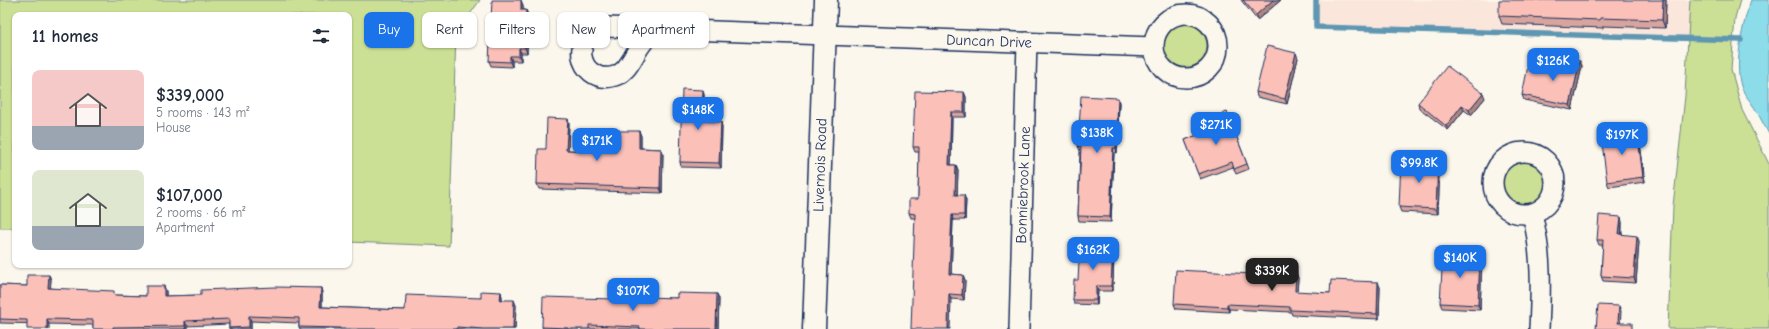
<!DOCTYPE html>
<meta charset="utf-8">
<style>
:root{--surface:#fff;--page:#f6f6f7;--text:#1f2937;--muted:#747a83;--accent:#1a73e8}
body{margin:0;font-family:"Comic Neue",sans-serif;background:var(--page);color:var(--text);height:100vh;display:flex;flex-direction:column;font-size:15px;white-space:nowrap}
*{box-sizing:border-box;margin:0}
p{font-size:13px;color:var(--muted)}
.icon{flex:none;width:22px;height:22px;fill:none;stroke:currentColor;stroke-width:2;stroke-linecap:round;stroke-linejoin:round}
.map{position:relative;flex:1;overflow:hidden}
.side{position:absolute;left:12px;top:12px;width:340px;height:256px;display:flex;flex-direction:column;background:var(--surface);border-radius:8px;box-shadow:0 1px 3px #0004}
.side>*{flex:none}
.guide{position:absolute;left:364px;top:12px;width:380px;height:36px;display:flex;gap:8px}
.price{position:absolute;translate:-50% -34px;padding:0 9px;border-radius:8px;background:var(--accent);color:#fff;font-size:13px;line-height:26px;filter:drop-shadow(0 1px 2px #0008)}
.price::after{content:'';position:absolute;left:50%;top:24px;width:12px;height:9px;margin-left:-6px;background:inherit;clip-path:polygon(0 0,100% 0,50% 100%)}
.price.on{background:#222;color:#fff}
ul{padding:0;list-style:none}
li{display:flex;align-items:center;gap:12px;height:100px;padding:0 20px}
li span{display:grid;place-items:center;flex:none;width:112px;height:80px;border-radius:8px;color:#555}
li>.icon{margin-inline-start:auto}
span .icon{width:48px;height:48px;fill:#fffc;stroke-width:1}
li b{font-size:17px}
h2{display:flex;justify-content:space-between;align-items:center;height:48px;padding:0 20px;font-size:17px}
.chip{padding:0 14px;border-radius:8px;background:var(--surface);box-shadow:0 1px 3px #0004;font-size:14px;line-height:36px}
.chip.on{background:var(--accent);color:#fff}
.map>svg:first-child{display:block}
.built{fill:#fbe6dc}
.green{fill:#cbe095;stroke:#73887a}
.water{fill:#8ddcea;stroke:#5f97b2}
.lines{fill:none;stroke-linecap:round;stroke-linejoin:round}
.stream{stroke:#5f97b2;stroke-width:5.5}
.minor-casing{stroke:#1b2f5e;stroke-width:22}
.secondary-casing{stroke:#1b2f5e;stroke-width:25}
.minor{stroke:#fbf7ec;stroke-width:19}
.secondary{stroke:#fbf7ec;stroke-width:22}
.wall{fill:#d8a59e;stroke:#1b2f5e}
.shaded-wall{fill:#b08681;stroke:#1b2f5e}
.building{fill:#fbc0b8;stroke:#1b2f5e}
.labels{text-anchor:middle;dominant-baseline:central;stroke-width:3;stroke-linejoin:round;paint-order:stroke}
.street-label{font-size:15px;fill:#1b2f5e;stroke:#fbf7ec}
</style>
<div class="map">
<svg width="1769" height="329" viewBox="0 0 1769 329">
<rect width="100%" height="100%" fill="#fbf7ec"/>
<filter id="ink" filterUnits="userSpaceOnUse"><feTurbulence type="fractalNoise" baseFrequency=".025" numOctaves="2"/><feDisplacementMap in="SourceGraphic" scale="8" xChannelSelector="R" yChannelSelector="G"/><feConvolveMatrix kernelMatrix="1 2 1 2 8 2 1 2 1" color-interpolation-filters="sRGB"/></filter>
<g filter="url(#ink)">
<path class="built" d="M1318 0H1690L1689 37 1317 25Z"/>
<g class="green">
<path d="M0 0H480L456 34 449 246 349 242V15H15V228H0Z"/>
<path d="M1690 0H1740L1735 18 1731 69 1742 110 1769 164V329H1668L1673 206 1685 96Z"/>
<circle cx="1185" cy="46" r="22"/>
<circle cx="1525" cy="182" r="22"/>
</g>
<path class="water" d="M1751 0H1769V134C1763 124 1759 114 1752 104 1748 98 1743 93 1741 86 1734 63 1743 22 1751 0Z"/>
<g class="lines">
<path class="stream" d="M1316 0V27L1741 40"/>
<g class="minor-casing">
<g id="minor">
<circle cx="1186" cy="46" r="32"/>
<path d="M664 29C658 32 651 35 645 40 633 52 630 74 611 77 579 82 567 34 607 27L1153 47"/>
<circle cx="1524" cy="183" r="31"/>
<path d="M1532 214C1542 252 1541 290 1539 329"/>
<path d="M1019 329 1027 42"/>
</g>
</g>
<g class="secondary-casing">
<path id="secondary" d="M814 329 826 0"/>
</g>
<use href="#minor" class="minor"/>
<use href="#secondary" class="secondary"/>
</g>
<g class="wall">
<path d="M1241 0H1281L1257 20Z"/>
<path d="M1666 0 1665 28 1603 26V28L1502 24 1499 16Z"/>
<path d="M523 5V10H526L528 15 527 53H521V61H512V67L491 66 489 61Z"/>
<path d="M1298 58 1287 104 1257 97 1256 92Z"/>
<path d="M1580 61 1582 66 1572 110 1524 100 1522 95 1555 72Z"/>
<path d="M703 90 704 95V121L721 122 722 127 721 168 681 167 680 162Z"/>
<path d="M964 92 966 97V117H952L951 165H956L958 170 957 195 966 200 965 220H953L951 274 963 275 965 280 964 300 951 299 915 218H911L909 213 918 199 919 152H915L913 147Z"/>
<path d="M1118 98 1119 103 1117 153H1114L1111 222 1079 221 1078 216 1080 151 1078 146Z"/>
<path d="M1485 98 1471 115 1464 110 1448 130 1419 108 1418 103Z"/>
<path d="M1227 112 1249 169 1236 174 1233 167 1200 179 1185 140 1209 130Z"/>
<path d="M568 119 569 124 568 150 616 152 639 131 641 136V148L661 149 663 153 662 193 539 189 537 184 546 149Z"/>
<path d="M1637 130 1639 135 1645 182 1609 187 1607 182Z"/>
<path d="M1440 166 1438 214 1401 212 1399 207Z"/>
<path d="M1622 222V235L1639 241 1636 283 1603 281 1601 276 1603 245H1599L1597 240Z"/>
<path d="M1113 246 1114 250 1113 291H1098L1097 305 1074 304 1073 300 1078 280Z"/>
<path d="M1480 255 1482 260 1480 310 1442 308 1440 303Z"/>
<path d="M1296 273 1298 278 1297 292 1330 293 1380 287 1379 319 1292 315 1291 312 1229 309V312L1176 309 1174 304 1254 274Z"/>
<path d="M49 275 51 280 50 288 116 295 146 296 166 291V296L201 295 321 288 322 293V307L405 310 481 298 501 292 502 297V300L516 305 515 329H300L299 327V323L251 321V329H229V324L187 326V329H93V325L0 323V285L27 286Z"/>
<path d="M717 294 719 299 718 329H543L542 327 614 299 677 298Z"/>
</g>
<g class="shaded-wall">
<path d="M521 0 523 5V15L521 10Z"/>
<path d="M1273 0H1281L1257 20 1256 15Z"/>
<path d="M1663 0H1666L1665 28 1662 20Z"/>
<path d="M526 10 528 15 527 53 525 48Z"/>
<path d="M519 48 521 53V61L519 56Z"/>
<path d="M1296 53 1298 58 1287 104 1285 99Z"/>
<path d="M510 56 512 61V67L510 62Z"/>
<path d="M1580 61 1582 66 1572 110 1570 105Z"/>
<path d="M703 90 704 95 703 126 702 121Z"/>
<path d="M964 92 966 97V117L964 112Z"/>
<path d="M1483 93 1485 98 1471 115 1469 110Z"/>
<path d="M1118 98 1119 103 1117 153 1116 148Z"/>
<path d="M1462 105 1464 110 1448 130 1446 126Z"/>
<path d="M951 112 952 117 951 170 949 165Z"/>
<path d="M568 119 569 124 568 155 566 150Z"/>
<path d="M721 122 722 127 721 168 719 163Z"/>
<path d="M1637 130 1639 135 1645 182 1643 177Z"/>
<path d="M639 131 641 136V152L639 148Z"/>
<path d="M1113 148 1114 153 1111 222 1110 217Z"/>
<path d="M661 149 663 153 662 193 660 188Z"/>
<path d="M1438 161 1440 166 1438 214 1436 209Z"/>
<path d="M956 165 958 170 957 200 955 195Z"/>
<path d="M964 195 966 200 965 220 964 215Z"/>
<path d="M952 215 953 220 951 279 949 274Z"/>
<path d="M1621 217 1622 222 1621 239 1619 234Z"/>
<path d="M1637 236 1639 241 1636 283 1634 278Z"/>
<path d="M1113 246 1114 250 1113 291 1111 286Z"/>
<path d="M1480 255 1482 260 1480 310 1478 305Z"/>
<path d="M1296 273 1298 278 1297 296 1295 291Z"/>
<path d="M49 275 51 280 50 293 48 288Z"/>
<path d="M963 275 965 280 964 300 962 295Z"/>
<path d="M1378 282 1380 287 1379 319 1377 314Z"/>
<path d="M164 286 166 291V300L164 296Z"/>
<path d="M1096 286 1098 291 1097 305 1096 300Z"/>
<path d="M321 288 322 293V311L320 307Z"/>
<path d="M501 292 502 297V304L500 300Z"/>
<path d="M717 294 719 299 718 329H716Z"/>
<path d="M949 294 951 299 950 329H948Z"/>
<path d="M514 300 516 305 515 329H513Z"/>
<path d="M1227 304 1229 309V312L1227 307Z"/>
<path d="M1619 306 1621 311 1620 328 1618 323Z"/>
<path d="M249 316 251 321V329H250L249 327Z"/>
<path d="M47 319 49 324V329H47Z"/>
<path d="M185 321 187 326V329H186L185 326Z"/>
</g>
<g class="building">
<path d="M492 0H521V10H526L525 48H519V56H510V62L489 61Z"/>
<path d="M1243 0H1273L1256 15Z"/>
<path d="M1499 0H1663L1662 20 1600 18V20L1499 16Z"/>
<path d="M1267 46 1296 53 1285 99 1256 92Z"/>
<path d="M1558 56 1580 61 1570 105 1522 95 1528 66 1555 72Z"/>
<path d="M1447 66 1483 93 1469 110 1462 105 1446 126 1418 103Z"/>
<path d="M682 89 703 90 702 121 721 122 719 163 680 162Z"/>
<path d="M915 91 964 92V112H951L949 165H956L955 195H964V215H952L949 274 963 275 962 295 949 294 948 329H911L915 214 909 213V199H918L919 147H913Z"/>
<path d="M1081 96 1118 98 1116 148H1113L1110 217 1078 216 1081 146H1078Z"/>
<path d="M1227 112 1247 164 1234 169 1232 162 1198 174 1185 140 1210 130 1206 120Z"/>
<path d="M547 118 568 119 566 150 616 152 617 131H639V148L661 149 660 188 537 184 538 149H546Z"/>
<path d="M1637 130 1643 177 1607 182 1601 135Z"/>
<path d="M1401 160 1438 161 1436 209 1399 207Z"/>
<path d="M1599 215 1621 217 1619 234 1637 236 1634 278 1601 276 1603 240H1597Z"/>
<path d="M1080 244 1113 246 1111 286H1096V300H1073L1074 280H1078Z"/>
<path d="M1443 253 1480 255 1478 305 1440 303Z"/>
<path d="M1176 270 1254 274V271L1296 273 1295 291 1330 293 1331 280 1378 282 1377 314 1290 310V307L1227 304V307L1174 304Z"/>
<path d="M27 275H49L48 288 114 291V295L146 296V286H164V296L201 295V290L276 287 321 288 320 307 405 310 406 295 481 298V291L501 292 500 300H514L513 329H483L457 327V329H340V328L299 327V318L249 316V327L229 328V319L185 321V326L113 327V329H93V320L47 319V329H27V320L0 319V285L27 286Z"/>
<path d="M677 293 717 294 716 329H640V327L589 325V329H568V328L542 327 543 297 614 299 615 296 677 298Z"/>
<path d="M1598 305 1619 306 1618 323H1632V329H1596Z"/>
</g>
</g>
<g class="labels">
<g class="street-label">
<text transform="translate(989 41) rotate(2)">Duncan Drive</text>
<text transform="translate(820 165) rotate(-88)">Livernois Road</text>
<text transform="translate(1023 185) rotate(-88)">Bonniebrook Lane</text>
</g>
</g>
</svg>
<b class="price" style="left:1553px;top:82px">$126K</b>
<b class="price" style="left:698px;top:131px">$148K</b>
<b class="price" style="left:1216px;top:146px">$271K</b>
<b class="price" style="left:1097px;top:154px">$138K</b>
<b class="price" style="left:1622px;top:156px">$197K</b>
<b class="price" style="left:597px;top:162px">$171K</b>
<b class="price" style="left:1419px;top:184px">$99.8K</b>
<b class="price" style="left:1093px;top:271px">$162K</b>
<b class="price" style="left:1460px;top:279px">$140K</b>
<b class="price on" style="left:1272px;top:292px">$339K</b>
<b class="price" style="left:633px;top:312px">$107K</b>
<div class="guide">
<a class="chip on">Buy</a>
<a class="chip">Rent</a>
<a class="chip">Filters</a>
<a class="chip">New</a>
<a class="chip">Apartment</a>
</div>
<section class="side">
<h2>11 homes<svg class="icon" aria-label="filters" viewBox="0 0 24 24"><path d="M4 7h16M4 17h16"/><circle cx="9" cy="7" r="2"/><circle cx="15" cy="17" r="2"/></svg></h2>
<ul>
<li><span style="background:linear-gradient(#f6c9c9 70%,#9aa5b1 0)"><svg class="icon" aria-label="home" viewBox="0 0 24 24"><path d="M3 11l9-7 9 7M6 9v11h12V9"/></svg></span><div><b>$339,000</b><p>5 rooms · 143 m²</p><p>House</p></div></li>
<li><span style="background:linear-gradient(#dfe7d0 70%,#9aa5b1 0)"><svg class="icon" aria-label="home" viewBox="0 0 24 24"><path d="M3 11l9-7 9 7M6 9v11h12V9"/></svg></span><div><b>$107,000</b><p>2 rooms · 66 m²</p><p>Apartment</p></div></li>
</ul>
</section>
</div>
